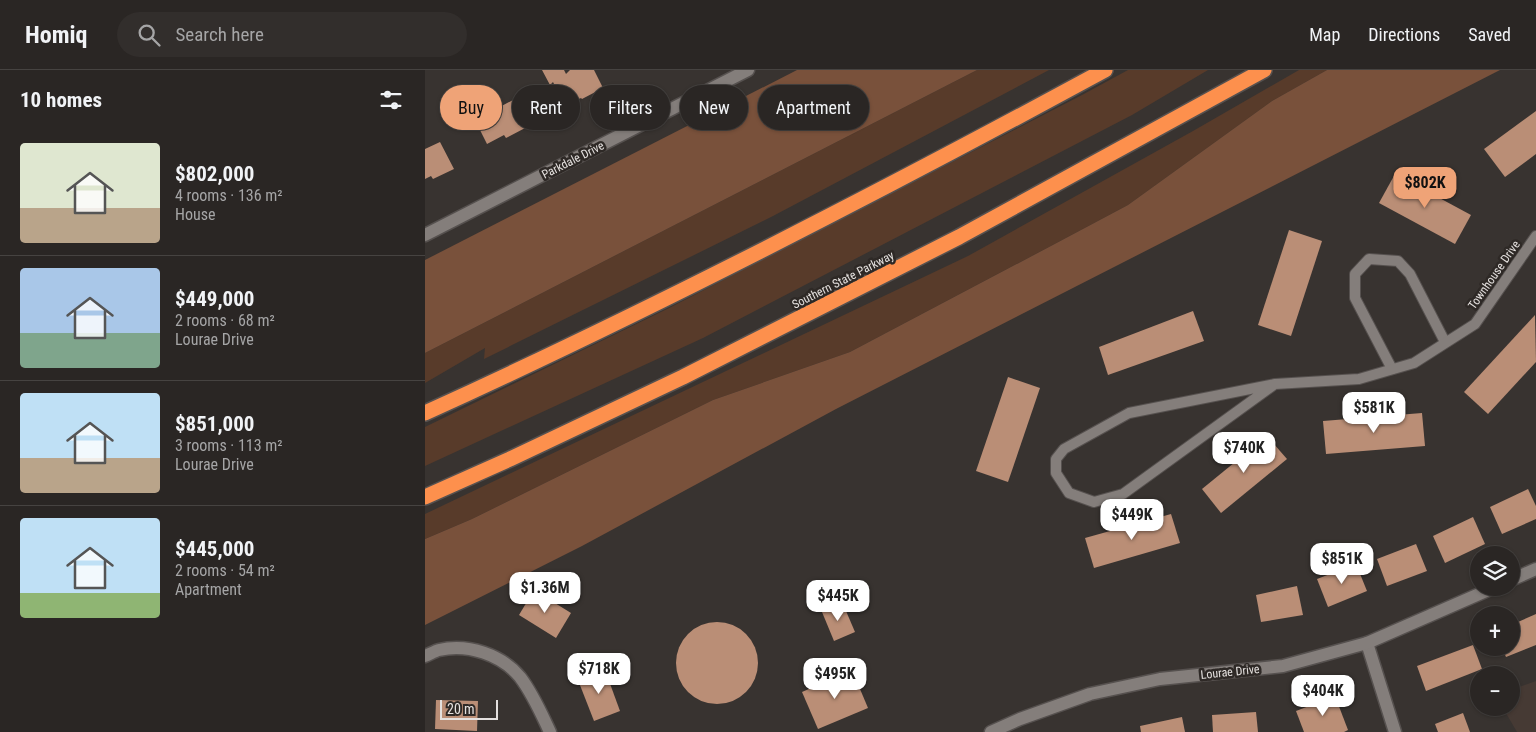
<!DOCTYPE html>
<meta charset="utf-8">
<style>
:root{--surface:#2a2624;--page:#322e2c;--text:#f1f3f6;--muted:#a5a5a6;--line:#464341;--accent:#efa377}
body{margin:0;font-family:"Roboto Condensed",sans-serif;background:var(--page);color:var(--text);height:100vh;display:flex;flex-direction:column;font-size:19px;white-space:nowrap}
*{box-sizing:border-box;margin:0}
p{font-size:16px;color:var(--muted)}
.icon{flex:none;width:28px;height:28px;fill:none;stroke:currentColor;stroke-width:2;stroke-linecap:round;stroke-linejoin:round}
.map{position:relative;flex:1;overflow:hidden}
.panel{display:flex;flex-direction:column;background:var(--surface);width:425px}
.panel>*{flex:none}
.hud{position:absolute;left:15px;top:15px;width:475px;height:45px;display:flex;gap:10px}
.controls{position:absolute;left:1045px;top:476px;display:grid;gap:10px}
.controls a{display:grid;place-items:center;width:50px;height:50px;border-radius:50%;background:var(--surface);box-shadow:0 1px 4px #0004,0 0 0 1px var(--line);font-size:25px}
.scale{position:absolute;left:15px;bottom:12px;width:58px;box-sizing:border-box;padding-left:5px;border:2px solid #e4e0de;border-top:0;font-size:14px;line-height:18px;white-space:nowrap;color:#e4e0de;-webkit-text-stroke:4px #2e2926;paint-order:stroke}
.price{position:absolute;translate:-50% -42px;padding:0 11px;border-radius:10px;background:#fff;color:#222;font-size:16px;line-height:32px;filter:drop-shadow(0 1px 2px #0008)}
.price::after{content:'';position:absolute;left:50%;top:30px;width:15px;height:11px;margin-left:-8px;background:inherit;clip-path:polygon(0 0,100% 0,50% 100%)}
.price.active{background:var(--accent);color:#111}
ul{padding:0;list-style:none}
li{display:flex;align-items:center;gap:15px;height:125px;padding:0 20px}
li+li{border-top:1px solid var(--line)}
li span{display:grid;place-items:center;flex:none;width:140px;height:100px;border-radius:5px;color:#555}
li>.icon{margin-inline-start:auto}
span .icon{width:60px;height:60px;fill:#fffc;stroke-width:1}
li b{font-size:21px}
h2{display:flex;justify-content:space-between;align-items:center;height:60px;padding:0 20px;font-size:21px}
.chip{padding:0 18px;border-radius:22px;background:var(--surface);box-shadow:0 1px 4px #0004,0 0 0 1px var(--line);font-size:18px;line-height:45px}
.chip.active{background:var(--accent);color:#111}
header{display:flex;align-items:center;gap:30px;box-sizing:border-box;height:70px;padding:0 25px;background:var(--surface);border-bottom:1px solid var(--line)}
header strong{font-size:24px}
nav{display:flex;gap:28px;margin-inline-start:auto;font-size:18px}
.search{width:350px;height:45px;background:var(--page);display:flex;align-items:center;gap:12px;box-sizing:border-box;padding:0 18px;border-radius:28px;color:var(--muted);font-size:19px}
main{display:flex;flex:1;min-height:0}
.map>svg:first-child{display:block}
.built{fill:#463a34}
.green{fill:#583b2a}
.forest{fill:#79513b}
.building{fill:#ba8e76}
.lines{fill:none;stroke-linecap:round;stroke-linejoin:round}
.lane-casing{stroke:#56514f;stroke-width:12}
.street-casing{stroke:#56514f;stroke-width:15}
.highway-casing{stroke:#56514f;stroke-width:18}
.lane{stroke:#847e7b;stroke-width:10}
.street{stroke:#847e7b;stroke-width:12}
.highway{stroke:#fd904d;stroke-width:15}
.labels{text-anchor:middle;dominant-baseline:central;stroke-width:5;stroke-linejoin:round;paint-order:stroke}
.street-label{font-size:12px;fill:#e4e0de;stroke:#2e2926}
</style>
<header>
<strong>Homiq</strong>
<div class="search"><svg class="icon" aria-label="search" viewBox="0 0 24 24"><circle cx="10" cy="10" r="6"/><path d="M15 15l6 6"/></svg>Search here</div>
<nav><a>Map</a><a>Directions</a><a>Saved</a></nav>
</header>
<main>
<section class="panel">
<h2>10 homes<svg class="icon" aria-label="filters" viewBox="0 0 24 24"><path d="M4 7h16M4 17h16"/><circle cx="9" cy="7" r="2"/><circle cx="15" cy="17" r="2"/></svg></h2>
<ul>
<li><span style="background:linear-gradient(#dfe7d0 65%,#b9a48a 0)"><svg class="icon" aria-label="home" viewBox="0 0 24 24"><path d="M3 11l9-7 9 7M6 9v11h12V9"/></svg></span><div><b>$802,000</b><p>4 rooms · 136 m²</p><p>House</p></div></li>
<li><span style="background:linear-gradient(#a9c7e8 65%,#7fa58c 0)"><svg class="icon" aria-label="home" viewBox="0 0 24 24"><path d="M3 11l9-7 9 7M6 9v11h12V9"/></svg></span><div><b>$449,000</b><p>2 rooms · 68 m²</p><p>Lourae Drive</p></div></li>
<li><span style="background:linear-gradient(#bfe0f5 65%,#b9a48a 0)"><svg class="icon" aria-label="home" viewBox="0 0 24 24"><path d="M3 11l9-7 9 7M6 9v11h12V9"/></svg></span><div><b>$851,000</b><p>3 rooms · 113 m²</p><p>Lourae Drive</p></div></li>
<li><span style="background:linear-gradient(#bfe0f5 75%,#8fb573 0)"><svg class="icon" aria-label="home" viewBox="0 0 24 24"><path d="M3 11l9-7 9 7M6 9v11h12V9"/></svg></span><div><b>$445,000</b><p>2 rooms · 54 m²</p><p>Apartment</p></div></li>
</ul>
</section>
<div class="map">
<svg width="1111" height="662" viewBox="0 0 1111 662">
<rect width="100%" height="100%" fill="#383330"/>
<path class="built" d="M1111 611V662H1092L1078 638H1086V620Z"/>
<g class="green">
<path d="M552 0H624L348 146 59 289 60 278 0 313V283Z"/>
<path d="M703 0H783L707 45 278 268 0 396V357L244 238 657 25Z"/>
<path d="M874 0H902L847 31 703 135 624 177 425 282 288 330 47 449 0 469V444L543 186 768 61Z"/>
</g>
<g class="forest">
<path d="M372 0H552L0 283V190Z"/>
<path d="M902 0H1075L411 339 157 476 0 555V469L47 449 288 330 425 282 624 177 703 135 847 31Z"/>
</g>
<g class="building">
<path d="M117 0H139L141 4 145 0H169L178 18 157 29 156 28 140 36 128 12 125 15Z"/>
<path d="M88 30 102 57 81 68 79 65 62 74 50 50Z"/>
<path d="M1111 41V84L1080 107 1059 79Z"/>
<path d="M15 72 29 99 8 109 6 106 0 109V79Z"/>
<path d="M970 104 1046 145 1030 174 954 133Z"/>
<path d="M864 160 897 171 866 266 833 255Z"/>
<path d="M768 241 779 271 683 305 674 277Z"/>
<path d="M1110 245 1111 292 1063 344 1039 322Z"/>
<path d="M583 307 615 318 583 412 551 401Z"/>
<path d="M997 343 1000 376 901 384 898 351Z"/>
<path d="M842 366 862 389 796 443 777 419Z"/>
<path d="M1103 419 1111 436V449L1077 464 1065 437Z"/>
<path d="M746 444 755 473 669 498 660 468Z"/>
<path d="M1048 447 1060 474 1020 493 1008 466Z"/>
<path d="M991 474 1002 501 962 516 952 489Z"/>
<path d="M931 494 942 521 903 537 892 509Z"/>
<path d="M872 516 878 545 836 552 831 525Z"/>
<path d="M109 520 146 543 131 568 94 545Z"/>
<path d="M418 534 430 562 409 571 397 542Z"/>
<path d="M1111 544V575L1081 587 1077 578H1086V555Z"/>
<circle cx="292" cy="593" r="41"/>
<path d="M1048 575 1057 599 1001 621 992 596Z"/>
<path d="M180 600 195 641 169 651 153 610Z"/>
<path d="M427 600 443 638 393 659 377 622Z"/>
<path d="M910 626 923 660 919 662H879L871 641Z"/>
<path d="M11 630 53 631 52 661 10 659Z"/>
<path d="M831 642 833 662H788L787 645Z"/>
<path d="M1038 643 1045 662H1013L1010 654Z"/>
<path d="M757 647 760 662H716L715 656Z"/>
</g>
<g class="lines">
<g class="lane-casing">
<g id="lane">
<path d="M967 299 930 228V204L944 189 973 191 985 204 1020 272"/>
<path d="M850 314 698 424 669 432 644 423 631 403V389L639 379 704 343 850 314 934 309 989 293 1050 254 1111 166"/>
</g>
</g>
<g class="street-casing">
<g id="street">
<path d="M0 165 323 0"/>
<path d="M1086 510 1111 499"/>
<path d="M942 573 970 662"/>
<path d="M0 586C5 584 10 581 14 580 43 573 77 585 95 607 108 624 116 643 125 662"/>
<path d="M566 662 595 649 665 624 735 609 858 596 942 573 1068 518"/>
</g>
</g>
<g class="highway-casing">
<g id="highway">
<path d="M0 343C231 238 457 121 680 0"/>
<path d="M0 427 85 389 258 307 534 167 839 0"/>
</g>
</g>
<use href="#lane" class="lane"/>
<use href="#street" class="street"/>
<use href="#highway" class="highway"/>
</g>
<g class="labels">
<g class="street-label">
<text transform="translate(148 90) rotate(-27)">Parkdale Drive</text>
<text transform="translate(1069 205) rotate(-55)">Townhouse Drive</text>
<text transform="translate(418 210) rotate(-27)">Southern State Parkway</text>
<text transform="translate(805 602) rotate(-6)">Lourae Drive</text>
</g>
</g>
</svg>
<div class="controls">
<a><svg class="icon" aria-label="layers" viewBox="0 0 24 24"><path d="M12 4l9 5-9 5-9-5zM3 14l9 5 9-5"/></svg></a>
<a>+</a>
<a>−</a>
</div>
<div class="scale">20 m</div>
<b class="price active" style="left:1000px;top:139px">$802K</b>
<b class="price" style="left:949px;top:364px">$581K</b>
<b class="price" style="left:819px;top:404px">$740K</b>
<b class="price" style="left:707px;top:471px">$449K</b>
<b class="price" style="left:917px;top:515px">$851K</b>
<b class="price" style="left:120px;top:544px">$1.36M</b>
<b class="price" style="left:413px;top:552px">$445K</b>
<b class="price" style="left:174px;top:625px">$718K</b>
<b class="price" style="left:410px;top:630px">$495K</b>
<b class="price" style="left:898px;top:647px">$404K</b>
<div class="hud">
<a class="chip active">Buy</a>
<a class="chip">Rent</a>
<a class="chip">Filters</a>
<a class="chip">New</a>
<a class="chip">Apartment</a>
</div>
</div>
</main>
